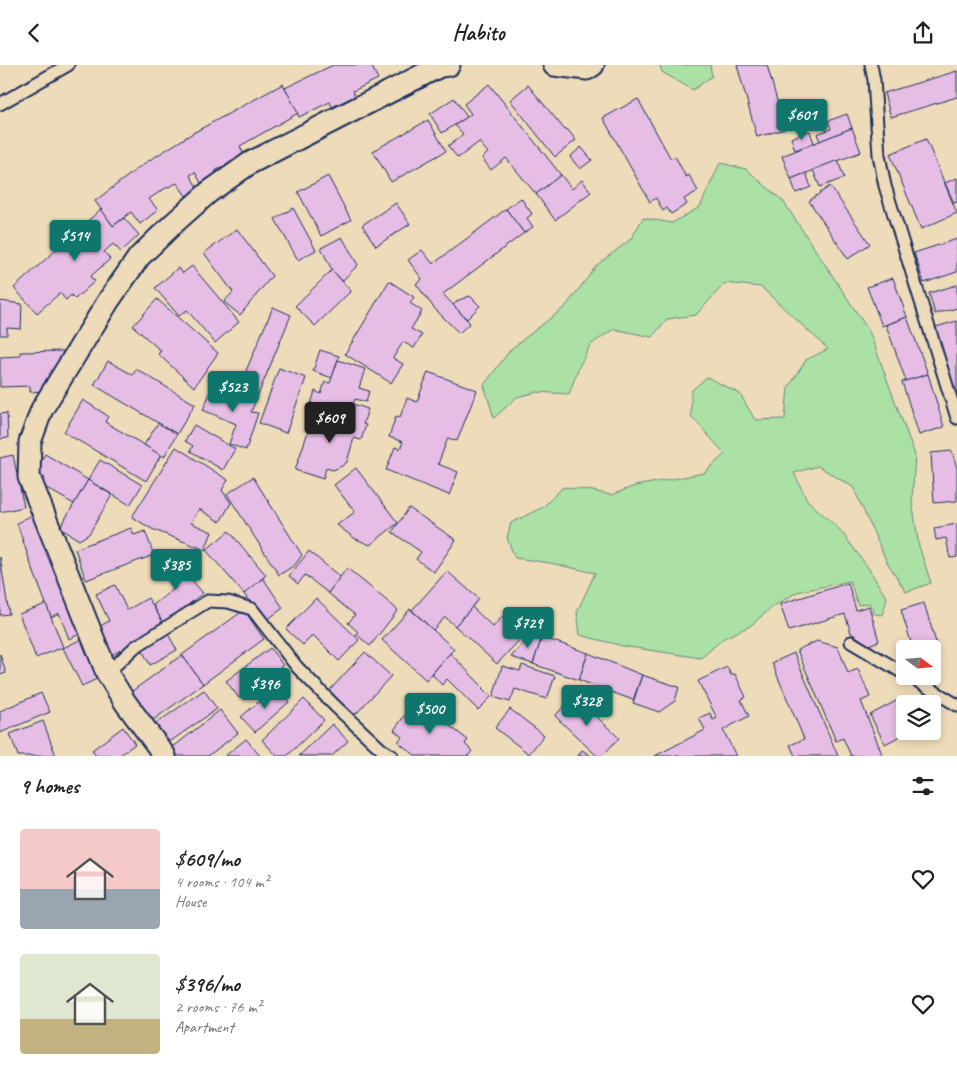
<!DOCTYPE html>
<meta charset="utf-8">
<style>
:root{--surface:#fff;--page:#f6f6f6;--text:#222;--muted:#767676;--accent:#0f766e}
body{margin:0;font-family:Caveat,sans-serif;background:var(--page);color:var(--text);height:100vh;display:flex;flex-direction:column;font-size:19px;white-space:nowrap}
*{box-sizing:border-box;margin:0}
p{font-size:16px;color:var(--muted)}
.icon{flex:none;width:28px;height:28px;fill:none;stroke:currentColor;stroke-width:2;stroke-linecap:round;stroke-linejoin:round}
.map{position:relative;height:691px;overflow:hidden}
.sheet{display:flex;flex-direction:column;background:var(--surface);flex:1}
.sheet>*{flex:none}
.needle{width:32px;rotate:106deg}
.controls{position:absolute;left:896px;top:575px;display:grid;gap:10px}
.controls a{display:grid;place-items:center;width:45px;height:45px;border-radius:5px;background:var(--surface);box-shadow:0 2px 8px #0003;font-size:25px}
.price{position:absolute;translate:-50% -42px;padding:0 11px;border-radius:5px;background:var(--accent);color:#fff;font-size:16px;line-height:32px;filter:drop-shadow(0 1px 2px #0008)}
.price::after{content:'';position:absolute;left:50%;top:30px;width:15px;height:11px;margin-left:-8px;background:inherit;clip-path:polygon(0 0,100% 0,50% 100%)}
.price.selected{background:#222;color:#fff}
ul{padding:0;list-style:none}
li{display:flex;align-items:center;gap:15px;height:125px;padding:0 20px}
li span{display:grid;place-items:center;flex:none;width:140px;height:100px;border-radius:5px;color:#555}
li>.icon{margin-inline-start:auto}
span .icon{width:60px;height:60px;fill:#fffc;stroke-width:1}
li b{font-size:21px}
h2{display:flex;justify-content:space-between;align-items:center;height:60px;padding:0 20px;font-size:21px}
header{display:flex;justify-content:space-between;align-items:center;height:65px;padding:0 20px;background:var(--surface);font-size:22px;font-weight:600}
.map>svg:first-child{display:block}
.green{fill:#abe1a4;stroke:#638881}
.building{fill:#e6bde5;stroke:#1b2f5e}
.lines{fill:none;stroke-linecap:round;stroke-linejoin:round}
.lane-casing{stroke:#1b2f5e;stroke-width:15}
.street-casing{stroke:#1b2f5e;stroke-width:25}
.lane{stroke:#eedbb9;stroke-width:11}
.street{stroke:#eedbb9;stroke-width:21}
</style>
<header><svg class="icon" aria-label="back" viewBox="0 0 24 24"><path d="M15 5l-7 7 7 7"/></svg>Habito<svg class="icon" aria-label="share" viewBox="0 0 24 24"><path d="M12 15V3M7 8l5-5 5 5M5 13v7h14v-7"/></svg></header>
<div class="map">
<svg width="957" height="691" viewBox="0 0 957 691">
<rect width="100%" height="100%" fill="#eedbb9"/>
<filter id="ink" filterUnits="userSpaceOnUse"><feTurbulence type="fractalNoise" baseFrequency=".02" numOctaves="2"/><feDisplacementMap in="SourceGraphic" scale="10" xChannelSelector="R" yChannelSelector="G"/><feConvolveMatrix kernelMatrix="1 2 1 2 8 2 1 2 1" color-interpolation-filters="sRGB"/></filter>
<g filter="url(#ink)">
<g class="green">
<path d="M660 0H710L712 11 693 25 662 7Z"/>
<path d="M720 98 746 104 783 136 869 266 915 390 912 436 919 481 931 518 906 527 887 497 853 422 818 401 794 408 807 435 841 466 869 504 887 534 882 550 875 549 869 538 858 540 850 516 797 527 771 543 750 561 724 573 701 593 623 581 580 570 577 547 595 508 550 498 515 493 507 473 511 458 543 442 563 422 593 426 611 430 635 421 704 408 725 389 691 351V326L707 312 740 329 755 355 785 354 788 323 806 295 828 284 761 222 725 218 696 250 667 254 652 272 614 264 590 280 579 302 569 329 537 327 517 332 494 353 484 320 511 284 566 241 597 200 631 174 643 153 672 158 700 142Z"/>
</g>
<g class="building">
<path d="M333 0H371L378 14 353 26 355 31 332 42 330 37 299 52 285 23Z"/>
<path d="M737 0H767L785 64 757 72Z"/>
<path d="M957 6V32L891 52 884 28Z"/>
<path d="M283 19 298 48 240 81 244 90 215 106 218 108 201 118 195 107 190 110 198 124 186 131 177 118 164 124 149 134 158 145 140 159 131 147 113 161 95 136 145 98 193 68Z"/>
<path d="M489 19 561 110 536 129 506 93 491 105 482 93 488 88 479 77 458 93 448 81 463 69 455 60 471 49 464 39Z"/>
<path d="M528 20 565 65 567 64 576 75 555 92 510 35Z"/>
<path d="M454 33 467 52 442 68 430 49Z"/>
<path d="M638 34 671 94 675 91 686 112 689 110 698 126 684 134 687 139 671 149 667 143 663 146 656 133 650 137 603 53Z"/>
<path d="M847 49 852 63 820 76 817 69 831 64 828 56Z"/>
<path d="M428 55 446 86 391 117 373 86Z"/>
<path d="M852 63 861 87 791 114 782 91Z"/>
<path d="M810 66 814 78 795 85 791 73Z"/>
<path d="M926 74 957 148 921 164 890 89Z"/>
<path d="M581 82 592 95 580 104 570 92Z"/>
<path d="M838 95 844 113 820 122 813 105Z"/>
<path d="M806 108 811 122 796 128 791 114Z"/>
<path d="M561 110 572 124 582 115 591 127 555 155 536 129Z"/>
<path d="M328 111 351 155 321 171 298 127Z"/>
<path d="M957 113V137L954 138 945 118Z"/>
<path d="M830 121 870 179 848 194 809 136Z"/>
<path d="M521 133 532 149 527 153 533 162 524 168 506 144Z"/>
<path d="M396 138 410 159 376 181 362 160Z"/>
<path d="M293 143 316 185 298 195 275 154Z"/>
<path d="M101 144 113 161 124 153 139 170 121 187 113 179 104 187 110 194 90 212 95 216 75 234 71 230 66 235 60 228 37 248 14 223Z"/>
<path d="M506 144 524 168 443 229 470 258 459 268 434 243 416 219 422 214 408 195 422 185 433 199Z"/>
<path d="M237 164 272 211 240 250 224 237 233 227 204 188Z"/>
<path d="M342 172 358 200 342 216 332 205 321 183Z"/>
<path d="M957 174V207L924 218 914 188Z"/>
<path d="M192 201 239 257 215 278 187 245 179 251 155 223 178 203 183 208Z"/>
<path d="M332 205 351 226 315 261 295 241Z"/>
<path d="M893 213 907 252 882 261 867 222Z"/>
<path d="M389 216 414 232 410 238 422 246 411 264 422 270 414 283 403 277 393 293 403 299 391 318 345 289Z"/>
<path d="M957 220V243L935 249 929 228Z"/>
<path d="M470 231 480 241 467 254 453 240 459 235Z"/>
<path d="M157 234 218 288 194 322 158 289 161 286 133 261Z"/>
<path d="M0 236 22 239 21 264 7 263V270H0Z"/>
<path d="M273 242 291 250 256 335 237 327Z"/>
<path d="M907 252 928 309 906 316 886 260Z"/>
<path d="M957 256V348L932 263Z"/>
<path d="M320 285 339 291 332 313 313 306Z"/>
<path d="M64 286 43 326 30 327V321L0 322V292L20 291V287Z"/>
<path d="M338 295 365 304 359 323 369 326 366 337 355 334 344 366 313 355 317 344 310 342 315 326 321 329 325 317 330 318Z"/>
<path d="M108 296 133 310 136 304 195 339 177 369 94 320Z"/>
<path d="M279 303 306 313 286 368 259 358Z"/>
<path d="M428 307 477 325 457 376 448 373 438 399 458 407 449 430 386 405 395 382 400 384 403 377 389 372 396 351 400 352 407 333 417 337Z"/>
<path d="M928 309 944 362 919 370 902 317Z"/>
<path d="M214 318 256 335 251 347 258 348 246 385 229 379 236 359 203 345Z"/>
<path d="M83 335 108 351 105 357 161 390 146 416 64 367Z"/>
<path d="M353 339 368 344 363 359 366 360 361 375 354 373 347 397 342 401 333 405 326 403 323 414 295 405 312 355 344 366Z"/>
<path d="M7 348 8 373 0 374V349Z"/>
<path d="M158 358 177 369 164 392 144 380Z"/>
<path d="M194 360 235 384 223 405 190 386 193 381 185 376Z"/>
<path d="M176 382 228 415 222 425 231 438 220 457 199 444 191 458 212 467 205 485 152 464 132 452Z"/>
<path d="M952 386 957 403V436L934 438 931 388Z"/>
<path d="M45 389 88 415 74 439 41 420 45 413 34 407Z"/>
<path d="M13 390 24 442 0 447V393Z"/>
<path d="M100 395 142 420 130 440 88 415Z"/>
<path d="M356 403 398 458 370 480 354 473 337 460 355 447 334 420Z"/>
<path d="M253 412 302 490 295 500 279 510 227 429Z"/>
<path d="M88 415 112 430 89 469 79 475 60 463Z"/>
<path d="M409 443 456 475 434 507 416 494 421 487 392 467Z"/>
<path d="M32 450 51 488 82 568 69 574 59 548 51 552 30 497 17 458Z"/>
<path d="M957 459V492L950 493 946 473 936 475 934 463Z"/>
<path d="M131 463 134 470 145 466 154 490 86 515 75 484Z"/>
<path d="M229 466 266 510 244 529 206 485Z"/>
<path d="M309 486 340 512 328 528 305 510 298 519 289 511Z"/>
<path d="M171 491 203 528 164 559 153 540 176 522 158 502Z"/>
<path d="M0 492 9 549 0 550Z"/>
<path d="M347 503 398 545 370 581 356 569 358 567 348 558 355 550 328 528Z"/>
<path d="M447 506 479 534 455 561 445 552 433 565 412 545Z"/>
<path d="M263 513 283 543 264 557 244 529Z"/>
<path d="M848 518 856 545 869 541 879 576 869 580 851 568 845 549 789 566 780 539Z"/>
<path d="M115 520 127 545 148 533 164 559 107 593 97 563 109 556 96 529Z"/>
<path d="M316 533 359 575 339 596 313 570 303 580 286 564Z"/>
<path d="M924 538 938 584 932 586V584H913L901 545Z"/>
<path d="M46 539 63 582 36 593 19 549Z"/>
<path d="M472 542 493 562 503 551 524 570 497 599 455 561Z"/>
<path d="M410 544 454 584 426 615 382 575Z"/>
<path d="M244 545 264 574 203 619 182 590Z"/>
<path d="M168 569 177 585 150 600 141 583Z"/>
<path d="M531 569 542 572 533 599 511 592Z"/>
<path d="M542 572 588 588 579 615 533 599Z"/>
<path d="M82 574 101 612 82 621 63 583Z"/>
<path d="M817 576 838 582 848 608 858 604 870 632 861 636 882 689 877 691H851L843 673 836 676 797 585Z"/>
<path d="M270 583 283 600 239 633 226 616Z"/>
<path d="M365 587 391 611 355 650 329 626Z"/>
<path d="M450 588 483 622 482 623 491 632 478 645 447 614 442 620 432 609Z"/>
<path d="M588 588 642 610 633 635 579 615Z"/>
<path d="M794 588 838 691H795L790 680 804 674 772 598Z"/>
<path d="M0 589 6 608 0 610Z"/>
<path d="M182 590 203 619 149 658 128 629Z"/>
<path d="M522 600 555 611 547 634 515 624 510 637 493 632 502 601 520 606Z"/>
<path d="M727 602 731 610 735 609 746 632 741 635 749 651 723 665 736 691H655L705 665 699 653 710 648 713 655 717 653 698 616Z"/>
<path d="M642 610 679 622 675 636 659 647 633 638Z"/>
<path d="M276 622 289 637 255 667 241 652Z"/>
<path d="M204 625 217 644 168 678 155 659Z"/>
<path d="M41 628 50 647 0 668V646Z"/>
<path d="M574 630 619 673 602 691H597L555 651Z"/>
<path d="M304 634 324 655 287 691H277L262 675Z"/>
<path d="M416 635 468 675 465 679 472 686 468 691H416L398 677 402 672 394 665Z"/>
<path d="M898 635 905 648V666H910L885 679 870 650Z"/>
<path d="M510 644 544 670 529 689 495 663Z"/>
<path d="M220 645 238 668 208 691H178L172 683Z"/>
<path d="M43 656 56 691H18L10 669Z"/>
<path d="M332 659 348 676 332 691H299Z"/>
<path d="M123 662 135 679 119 691H96L92 685Z"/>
<path d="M246 674 260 691H225Z"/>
<path d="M582 685 591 691H578Z"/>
</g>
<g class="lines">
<g class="lane-casing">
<g id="lane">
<path d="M871 0 874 15 879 90 885 121 957 353"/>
<path d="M0 39 68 0"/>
<path d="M851 577 905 609"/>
<path d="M107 608 135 582 208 536 228 537 252 544 297 602 335 641 381 684 392 691"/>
<path d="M909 611 957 640"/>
</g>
</g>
<g class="street-casing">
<g id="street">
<path d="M554 0 587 4 593 0"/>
<path d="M165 691 125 637 107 608 29 412 30 377 42 344 109 235 139 192 174 158 209 127 250 98 440 1 449 0"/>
</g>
</g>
<use href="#lane" class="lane"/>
<use href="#street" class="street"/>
</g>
</g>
</svg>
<div class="controls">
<a><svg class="needle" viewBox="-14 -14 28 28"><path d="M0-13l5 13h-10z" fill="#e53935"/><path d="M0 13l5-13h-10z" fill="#767676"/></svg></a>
<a><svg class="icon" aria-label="layers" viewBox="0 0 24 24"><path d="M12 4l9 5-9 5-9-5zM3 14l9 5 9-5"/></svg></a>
</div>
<b class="price" style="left:802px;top:76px">$601</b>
<b class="price" style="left:75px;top:197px">$514</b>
<b class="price" style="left:233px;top:348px">$523</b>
<b class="price selected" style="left:330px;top:379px">$609</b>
<b class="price" style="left:176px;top:526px">$385</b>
<b class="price" style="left:528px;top:584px">$729</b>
<b class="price" style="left:265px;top:645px">$396</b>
<b class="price" style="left:587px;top:662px">$328</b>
<b class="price" style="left:430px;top:670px">$500</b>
</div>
<section class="sheet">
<h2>9 homes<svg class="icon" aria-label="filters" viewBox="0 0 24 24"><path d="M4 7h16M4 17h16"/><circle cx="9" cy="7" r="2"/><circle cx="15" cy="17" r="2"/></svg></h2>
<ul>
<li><span style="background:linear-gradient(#f6c9c9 60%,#9aa5b1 0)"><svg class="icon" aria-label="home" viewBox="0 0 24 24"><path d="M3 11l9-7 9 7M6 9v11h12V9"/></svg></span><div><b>$609/mo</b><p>4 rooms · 104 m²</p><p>House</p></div><svg class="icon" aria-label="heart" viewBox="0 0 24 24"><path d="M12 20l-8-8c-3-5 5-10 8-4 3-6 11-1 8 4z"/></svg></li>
<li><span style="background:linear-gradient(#dfe7d0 65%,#c2b280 0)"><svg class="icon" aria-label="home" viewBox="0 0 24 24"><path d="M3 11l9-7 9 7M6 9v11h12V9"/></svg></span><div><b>$396/mo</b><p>2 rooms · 76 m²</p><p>Apartment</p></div><svg class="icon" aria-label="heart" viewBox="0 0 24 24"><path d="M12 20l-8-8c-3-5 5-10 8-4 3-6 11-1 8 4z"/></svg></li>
</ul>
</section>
